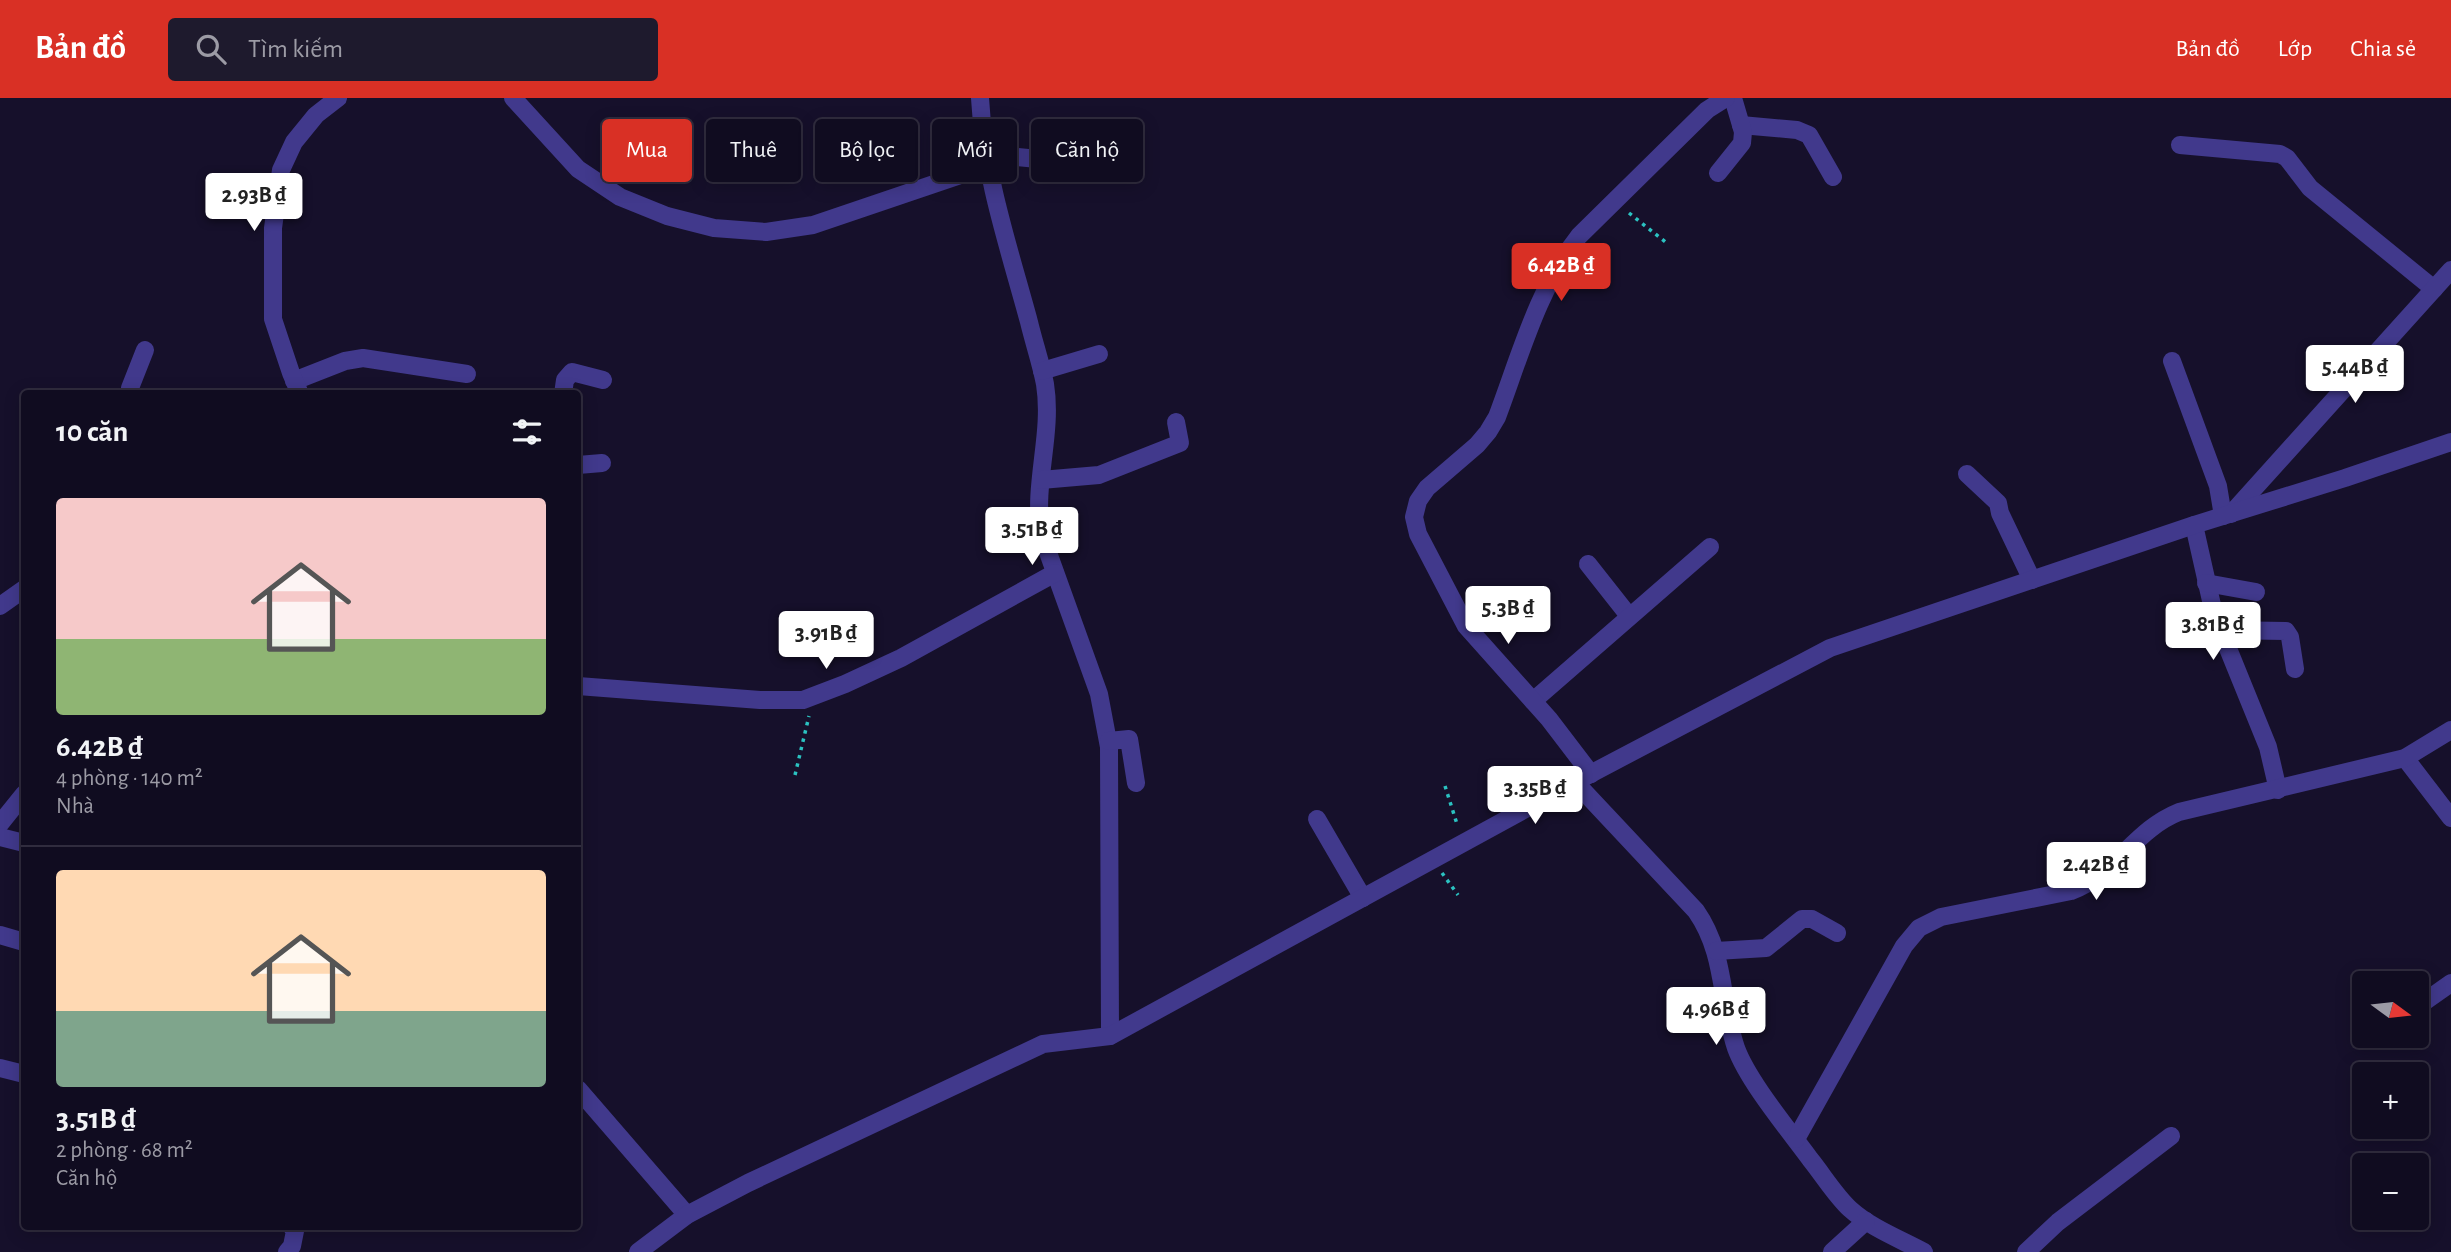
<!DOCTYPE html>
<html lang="vi">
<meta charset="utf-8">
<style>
:root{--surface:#100c20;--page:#1e1a2d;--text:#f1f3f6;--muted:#9c9ba5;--line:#302c3e;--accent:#d93025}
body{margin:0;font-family:"Alegreya Sans",sans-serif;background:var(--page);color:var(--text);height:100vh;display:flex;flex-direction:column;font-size:26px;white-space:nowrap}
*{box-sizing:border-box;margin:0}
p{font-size:23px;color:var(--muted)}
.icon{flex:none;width:38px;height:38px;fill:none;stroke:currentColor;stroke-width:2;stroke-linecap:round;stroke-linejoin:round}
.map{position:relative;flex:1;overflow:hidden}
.panel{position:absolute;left:21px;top:292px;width:560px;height:840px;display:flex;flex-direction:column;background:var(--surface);border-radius:7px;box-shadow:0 4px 18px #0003,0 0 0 2px var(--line)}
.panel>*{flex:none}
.top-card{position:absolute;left:602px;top:21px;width:665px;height:63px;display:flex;gap:14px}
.needle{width:46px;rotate:105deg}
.buttons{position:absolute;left:2352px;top:873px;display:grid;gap:14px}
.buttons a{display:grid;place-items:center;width:77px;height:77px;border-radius:7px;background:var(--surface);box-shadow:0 4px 18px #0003,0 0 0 2px var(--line);font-size:35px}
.price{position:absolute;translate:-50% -60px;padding:0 16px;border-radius:7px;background:#fff;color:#222;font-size:23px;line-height:46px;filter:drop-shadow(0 2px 4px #0008)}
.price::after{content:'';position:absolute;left:50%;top:42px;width:21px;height:16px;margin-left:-10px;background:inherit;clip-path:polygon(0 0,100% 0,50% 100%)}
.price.on{background:var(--accent);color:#fff}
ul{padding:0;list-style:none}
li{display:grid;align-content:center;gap:14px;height:371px;padding:0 35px}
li+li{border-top:2px solid var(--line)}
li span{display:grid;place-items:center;height:217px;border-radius:7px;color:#555}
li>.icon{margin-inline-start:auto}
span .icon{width:126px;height:126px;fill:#fffc;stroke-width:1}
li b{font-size:30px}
h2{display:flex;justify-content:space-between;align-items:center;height:84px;padding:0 35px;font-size:30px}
.tag{padding:0 24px;border-radius:7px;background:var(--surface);box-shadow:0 4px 18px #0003,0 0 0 2px var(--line);font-size:24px;line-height:63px}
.tag.on{background:var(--accent);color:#fff}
header{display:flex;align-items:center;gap:42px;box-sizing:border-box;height:98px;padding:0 35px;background:var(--accent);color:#fff}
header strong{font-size:33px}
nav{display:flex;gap:38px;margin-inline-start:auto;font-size:24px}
.search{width:490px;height:63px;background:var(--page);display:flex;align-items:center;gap:18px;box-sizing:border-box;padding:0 24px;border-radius:7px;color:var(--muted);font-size:26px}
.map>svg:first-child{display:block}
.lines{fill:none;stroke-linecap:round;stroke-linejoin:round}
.path{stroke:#2bc2c1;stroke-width:3.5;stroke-dasharray:3.5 5;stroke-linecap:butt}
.minor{stroke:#41398c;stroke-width:18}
</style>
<header>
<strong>Bản đồ</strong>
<div class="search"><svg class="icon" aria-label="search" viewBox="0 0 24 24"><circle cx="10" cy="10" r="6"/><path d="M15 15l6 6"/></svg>Tìm kiếm</div>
<nav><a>Bản đồ</a><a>Lớp</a><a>Chia sẻ</a></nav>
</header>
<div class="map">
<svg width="2451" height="1154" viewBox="0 0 2451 1154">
<rect width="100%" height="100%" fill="#16102b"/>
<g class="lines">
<g class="path">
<path d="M1629 115 1668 146"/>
<path d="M795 677 809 618"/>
<path d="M1445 688 1457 726"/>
<path d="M1442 775 1458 797"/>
</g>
<g class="minor">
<path d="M513 0 578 71 620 99 667 118 714 130 766 134 813 127 987 68"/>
<path d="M980 0C984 77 1009 150 1029 224 1034 245 1041 265 1045 286 1053 336 1033 385 1041 435L1099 596 1109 649 1110 938"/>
<path d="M1741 27 1797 32 1809 37 1833 79"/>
<path d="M2180 47 2280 56 2287 60 2310 90 2434 191"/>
<path d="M986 56 1100 67"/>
<path d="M1718 75 1742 45 1743 34 1733 0"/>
<path d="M2172 263 2218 388 2223 418"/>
<path d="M1042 273 1099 256"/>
<path d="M294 283 345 263 363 260 467 276"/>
<path d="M130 296V290L145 252"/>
<path d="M300 296 291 275 273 221V130L281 72 294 44 316 17 338 0"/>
<path d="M563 296 565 282 572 274 603 282"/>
<path d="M578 367 602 365"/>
<path d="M1967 376 1998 405 2000 415 2032 482"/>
<path d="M1041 382 1099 377 1175 347 1180 345 1176 324"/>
<path d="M2231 416 2451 172"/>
<path d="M2194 427 2214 516 2268 649 2278 692"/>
<path d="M1588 466 1629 518"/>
<path d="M2206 485 2256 494"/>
<path d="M0 508 24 491"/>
<path d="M2220 532 2286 533 2290 539 2295 571"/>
<path d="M578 588 760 602H803L845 586 901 560 1055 475"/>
<path d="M1533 603 1710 449"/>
<path d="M1109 643 1129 641 1136 685"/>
<path d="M2405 660 2451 720"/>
<path d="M1591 676 1549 621 1466 528 1418 436 1414 419 1418 403 1427 390 1477 347 1488 334 1497 319C1520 258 1538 190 1579 138L1707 12 1726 0"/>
<path d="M1575 684 1696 813C1726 856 1720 903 1736 950 1748 983 1788 1031 1810 1061 1823 1077 1835 1097 1850 1111 1871 1130 1900 1141 1924 1154"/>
<path d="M1317 721 1363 800"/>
<path d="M0 726 24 696"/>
<path d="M0 739 24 745"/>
<path d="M0 837 24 844"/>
<path d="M1716 853 1766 850 1802 821H1812L1837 835"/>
<path d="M2417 909 2451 885"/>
<path d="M0 970 24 976"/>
<path d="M578 991 687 1117"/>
<path d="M1796 1041 1904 848 1919 830 1941 819 2071 793C2116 776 2134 732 2179 714L2405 660 2451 632"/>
<path d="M287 1154 292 1148 295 1133 292 1129"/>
<path d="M638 1154 687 1117 748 1085 1043 946 1110 938 1575 684 1830 550 2194 427 2345 380 2451 344"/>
<path d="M1832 1154 1866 1123"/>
<path d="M2026 1154 2058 1124 2171 1038"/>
</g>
</g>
</svg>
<div class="buttons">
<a><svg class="needle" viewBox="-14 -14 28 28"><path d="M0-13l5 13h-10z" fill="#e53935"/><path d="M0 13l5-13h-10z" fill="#9c9ba5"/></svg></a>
<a>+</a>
<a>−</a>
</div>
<b class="price" style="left:254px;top:135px">2.93B ₫</b>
<b class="price on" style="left:1561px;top:205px">6.42B ₫</b>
<b class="price" style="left:2355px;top:307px">5.44B ₫</b>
<b class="price" style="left:1032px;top:469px">3.51B ₫</b>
<b class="price" style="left:1508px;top:548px">5.3B ₫</b>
<b class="price" style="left:2213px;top:564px">3.81B ₫</b>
<b class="price" style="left:826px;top:573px">3.91B ₫</b>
<b class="price" style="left:1535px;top:728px">3.35B ₫</b>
<b class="price" style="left:2096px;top:804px">2.42B ₫</b>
<b class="price" style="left:1716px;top:949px">4.96B ₫</b>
<div class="top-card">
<a class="tag on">Mua</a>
<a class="tag">Thuê</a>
<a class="tag">Bộ lọc</a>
<a class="tag">Mới</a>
<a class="tag">Căn hộ</a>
</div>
<section class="panel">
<h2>10 căn<svg class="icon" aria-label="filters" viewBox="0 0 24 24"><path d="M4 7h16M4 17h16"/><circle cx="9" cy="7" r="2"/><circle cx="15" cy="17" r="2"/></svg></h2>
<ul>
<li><span style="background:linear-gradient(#f6c9c9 65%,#8fb573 0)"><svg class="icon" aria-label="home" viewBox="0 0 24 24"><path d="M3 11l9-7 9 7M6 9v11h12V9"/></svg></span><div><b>6.42B ₫</b><p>4 phòng · 140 m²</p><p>Nhà</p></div></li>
<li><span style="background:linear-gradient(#ffd9b3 65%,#7fa58c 0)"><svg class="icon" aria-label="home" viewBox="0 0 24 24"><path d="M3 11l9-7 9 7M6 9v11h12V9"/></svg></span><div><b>3.51B ₫</b><p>2 phòng · 68 m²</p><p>Căn hộ</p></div></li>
</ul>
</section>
</div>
